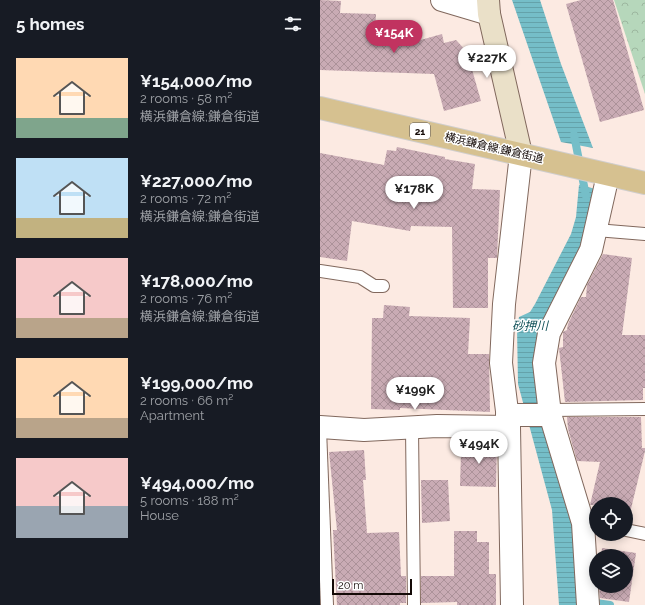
<!DOCTYPE html>
<meta charset="utf-8">
<style>
:root{--surface:#171b24;--page:#242831;--text:#f1f3f6;--muted:#9ea1a6;--accent:#c13360}
body{margin:0;font-family:Raleway,"Noto Sans JP",sans-serif;background:var(--page);color:var(--text);height:100vh;display:flex;flex-direction:column;font-size:15px;white-space:nowrap}
*{box-sizing:border-box;margin:0}
p{font-size:13px;color:var(--muted)}
.icon{flex:none;width:22px;height:22px;fill:none;stroke:currentColor;stroke-width:2;stroke-linecap:round;stroke-linejoin:round}
.map{position:relative;flex:1;overflow:hidden}
.panel{display:flex;flex-direction:column;background:var(--surface);width:320px}
.panel>*{flex:none}
.buttons{position:absolute;left:269px;top:497px;display:grid;gap:8px}
.buttons a{display:grid;place-items:center;width:44px;height:44px;border-radius:50%;background:var(--surface);box-shadow:0 2px 10px #0003;font-size:20px}
.scale{position:absolute;left:12px;bottom:10px;width:80px;box-sizing:border-box;padding-left:4px;border:2px solid #140a07;border-top:0;font-size:11px;line-height:14px;white-space:nowrap;color:#140a07;-webkit-text-stroke:3px #fff;paint-order:stroke}
.price{position:absolute;translate:-50% -34px;padding:0 9px;border-radius:14px;background:#fff;color:#222;font-size:13px;line-height:26px;filter:drop-shadow(0 1px 2px #0008)}
.price::after{content:'';position:absolute;left:50%;top:24px;width:12px;height:9px;margin-left:-6px;background:inherit;clip-path:polygon(0 0,100% 0,50% 100%)}
.price.active{background:var(--accent);color:#fff}
ul{padding:0;list-style:none}
li{display:flex;align-items:center;gap:12px;height:100px;padding:0 16px}
li span{display:grid;place-items:center;flex:none;width:112px;height:80px;border-radius:0px;color:#555}
li>.icon{margin-inline-start:auto}
span .icon{width:48px;height:48px;fill:#fffc;stroke-width:1}
li b{font-size:17px}
h2{display:flex;justify-content:space-between;align-items:center;height:48px;padding:0 16px;font-size:17px}
main{display:flex;flex:1;min-height:0}
.map>svg:first-child{display:block}
.forest{fill:url(#forest-crowns)}
.water{fill:url(#water-rules)}
.lines{fill:none;stroke-linecap:round;stroke-linejoin:round}
.stream{stroke:#75bec8;stroke-width:8}
.building{fill:url(#building-cross-hatch)}
.lane-casing{stroke:#81685d;stroke-width:14}
.street-casing{stroke:#81685d;stroke-width:24}
.secondary-casing{stroke:#81685d;stroke-width:24}
.primary-casing{stroke:#d0cecd;stroke-width:24}
.lane{stroke:#fff;stroke-width:12}
.street{stroke:#fff;stroke-width:22}
.secondary{stroke:#eae0c8;stroke-width:22}
.primary{stroke:#d6c190;stroke-width:22}
.labels{text-anchor:middle;dominant-baseline:central;stroke-width:3;stroke-linejoin:round;paint-order:stroke}
.shield{fill:#fff;stroke:#5a5451;stroke-width:1}
.shield-label{font-size:10px;font-weight:bold;fill:#140a07}
.street-label{font-size:11px;fill:#140a07;stroke:#fff}
.water-label{font-size:12px;font-style:italic;fill:#105158;stroke:#fff}
</style>
<main>
<section class="panel">
<h2>5 homes<svg class="icon" aria-label="filters" viewBox="0 0 24 24"><path d="M4 7h16M4 17h16"/><circle cx="9" cy="7" r="2"/><circle cx="15" cy="17" r="2"/></svg></h2>
<ul>
<li><span style="background:linear-gradient(#ffd9b3 75%,#7fa58c 0)"><svg class="icon" aria-label="home" viewBox="0 0 24 24"><path d="M3 11l9-7 9 7M6 9v11h12V9"/></svg></span><div><b>¥154,000/mo</b><p>2 rooms · 58 m²</p><p>横浜鎌倉線;鎌倉街道</p></div></li>
<li><span style="background:linear-gradient(#bfe0f5 75%,#c2b280 0)"><svg class="icon" aria-label="home" viewBox="0 0 24 24"><path d="M3 11l9-7 9 7M6 9v11h12V9"/></svg></span><div><b>¥227,000/mo</b><p>2 rooms · 72 m²</p><p>横浜鎌倉線;鎌倉街道</p></div></li>
<li><span style="background:linear-gradient(#f6c9c9 75%,#b9a48a 0)"><svg class="icon" aria-label="home" viewBox="0 0 24 24"><path d="M3 11l9-7 9 7M6 9v11h12V9"/></svg></span><div><b>¥178,000/mo</b><p>2 rooms · 76 m²</p><p>横浜鎌倉線;鎌倉街道</p></div></li>
<li><span style="background:linear-gradient(#ffd9b3 75%,#b9a48a 0)"><svg class="icon" aria-label="home" viewBox="0 0 24 24"><path d="M3 11l9-7 9 7M6 9v11h12V9"/></svg></span><div><b>¥199,000/mo</b><p>2 rooms · 66 m²</p><p>Apartment</p></div></li>
<li><span style="background:linear-gradient(#f6c9c9 60%,#9aa5b1 0)"><svg class="icon" aria-label="home" viewBox="0 0 24 24"><path d="M3 11l9-7 9 7M6 9v11h12V9"/></svg></span><div><b>¥494,000/mo</b><p>5 rooms · 188 m²</p><p>House</p></div></li>
</ul>
</section>
<div class="map">
<svg width="325" height="605" viewBox="0 0 325 605">
<defs>
<pattern id="forest-crowns" width="20" height="18" patternUnits="userSpaceOnUse"><rect width="20" height="18" fill="#b6d7bb"/><path d="M2 6a3 3 0 1 1 6 0M12 15a3 3 0 1 1 6 0" fill="none" stroke="#9cb79f"/></pattern>
<pattern id="water-rules" width="6" height="5" patternUnits="userSpaceOnUse"><rect width="6" height="5" fill="#75bec8"/><path d="M0 2.5h6" fill="none" stroke="#64a2aa"/></pattern>
<pattern id="building-cross-hatch" width="8" height="8" patternUnits="userSpaceOnUse"><rect width="8" height="8" fill="#c9abb4"/><path d="M0 0l8 8M0 8l8-8" fill="none" stroke="#ac9299"/></pattern>
</defs>
<rect width="100%" height="100%" fill="#fceae2"/>
<path class="forest" d="M294 0H325V94Z"/>
<g class="water">
<path d="M192 0H220L241 64 273 148 241 142Z"/>
<path d="M259 185 276 189 267 236 223 328 252 507 261 605H239L232 510 198 384 197 328 199 317 210 312 215 304 251 234 256 217Z"/>
</g>
<g class="lines">
<g class="stream">
<path d="M254 135 266 196"/>
<path d="M269 604 276 603 290 605"/>
</g>
</g>
<g class="building">
<path d="M0 0 21 1 20 13 56 14 55 31 97 32V41L122 34 124 43 136 40 147 52 161 101 124 111 114 74 0 70Z"/>
<path d="M261 0H293L324 110 280 122 246 4Z"/>
<path d="M77 147 125 157V159L155 164 152 189 180 190 177 258H168V308H133L132 227 91 226 90 231 32 221 27 261 0 257V153L64 165 67 150 76 151Z"/>
<path d="M283 254 312 258 302 335H325V388H323V400L245 402 239 348 243 347V332L247 330 248 324 261 297H266L267 285Z"/>
<path d="M64 305 90 307 89 316 150 318 148 354H169L170 412 80 408V410L51 409 52 318H63Z"/>
<path d="M247 417H321L322 448H325V451L310 513 306 512V504L270 505 280 462 257 461 248 429Z"/>
<path d="M177 442 176 487 140 486 141 453H146V444Z"/>
<path d="M44 450 46 480H43L47 533 79 532 81 576H86V603H80V605H17L13 530H17L9 452Z"/>
<path d="M101 480H128L130 521 102 523Z"/>
<path d="M134 531H157V542H169V574H176V605H137V602L101 603V576H134Z"/>
<path d="M282 548 316 553 309 602 280 598 279 586H306V556H281Z"/>
</g>
<g class="lines">
<g class="lane-casing">
<g id="lane">
<path d="M276 230 325 234"/>
<path d="M0 271 40 277 54 286H63"/>
<path d="M230 410 325 409"/>
<path d="M92 428 94 605"/>
<path d="M0 429 7 605"/>
<path d="M306 530 325 534"/>
</g>
</g>
<g class="street-casing">
<g id="street">
<path d="M122 0 169 14"/>
<path d="M187 415H227L230 414V410"/>
<path d="M0 427 44 430 117 426 189 427"/>
<path d="M192 605 189 427 181 363 184 304 201 154"/>
<path d="M268 605 263 523 230 414 224 363 229 333 271 250 288 175"/>
</g>
</g>
<g class="secondary-casing">
<path id="secondary" d="M168 0 169 14 201 154"/>
</g>
<g class="primary-casing">
<path id="primary" d="M0 108 325 183"/>
</g>
<use href="#lane" class="lane"/>
<use href="#street" class="street"/>
<use href="#secondary" class="secondary"/>
<use href="#primary" class="primary"/>
</g>
<g class="labels">
<rect class="shield" x="90" y="123" width="20" height="16" rx="3"/>
<g class="shield-label">
<text x="100" y="131">21</text>
</g>
<g class="street-label">
<text transform="translate(174 148) rotate(13)">横浜鎌倉線;鎌倉街道</text>
</g>
<g class="water-label">
<text x="210" y="326">砂押川</text>
</g>
</g>
</svg>
<div class="buttons">
<a><svg class="icon" aria-label="locate" viewBox="0 0 24 24"><circle cx="12" cy="12" r="6"/><path d="M12 2v4M12 18v4M2 12h4M18 12h4"/></svg></a>
<a><svg class="icon" aria-label="layers" viewBox="0 0 24 24"><path d="M12 4l9 5-9 5-9-5zM3 14l9 5 9-5"/></svg></a>
</div>
<div class="scale">20 m</div>
<b class="price active" style="left:74px;top:54px">¥154K</b>
<b class="price" style="left:167px;top:79px">¥227K</b>
<b class="price" style="left:94px;top:210px">¥178K</b>
<b class="price" style="left:95px;top:411px">¥199K</b>
<b class="price" style="left:159px;top:465px">¥494K</b>
</div>
</main>
